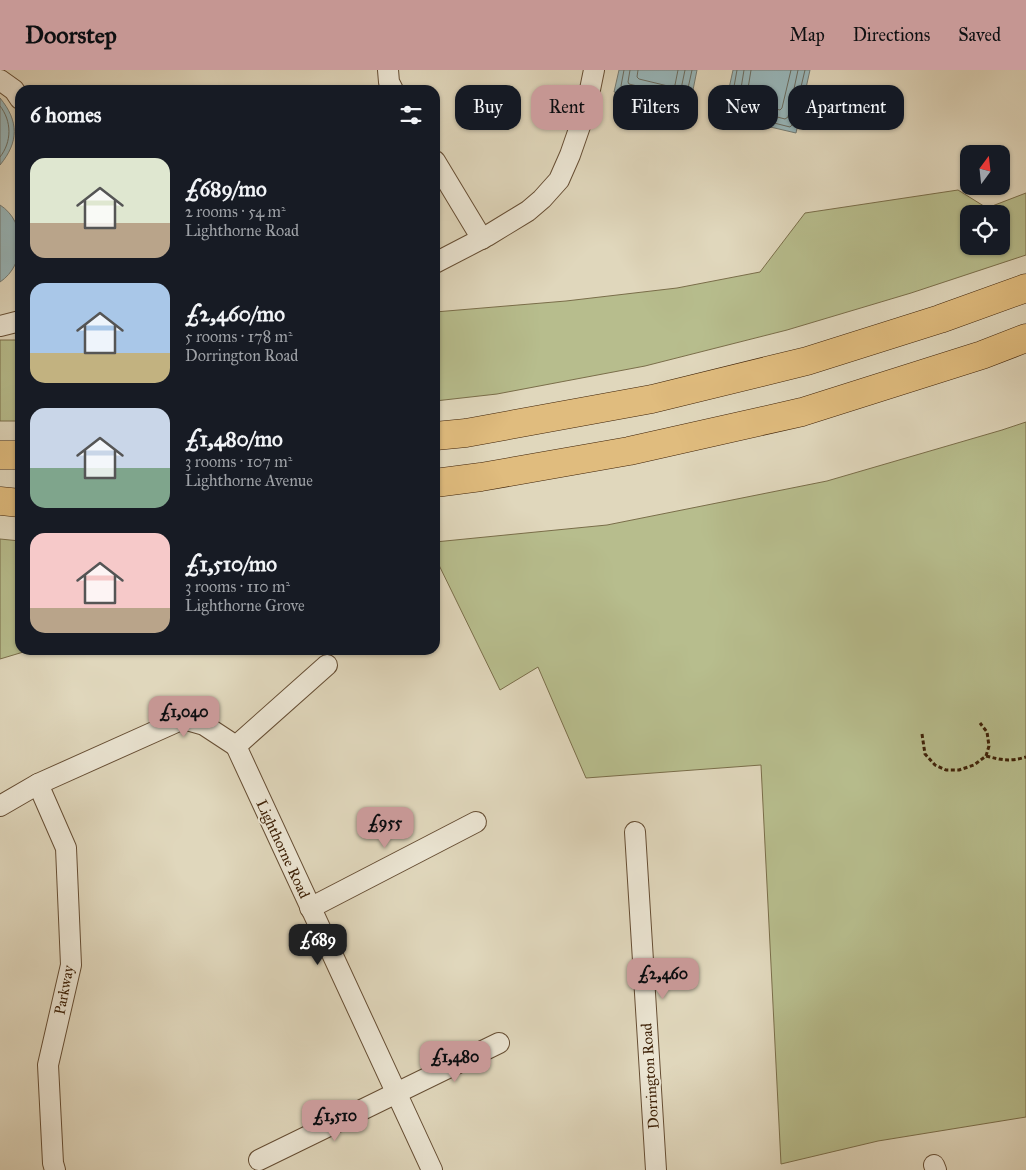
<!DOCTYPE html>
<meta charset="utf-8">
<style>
:root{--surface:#171b24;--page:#20242c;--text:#f1f3f6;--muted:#9ea1a6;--accent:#c59692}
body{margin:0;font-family:"IM FELL Great Primer",serif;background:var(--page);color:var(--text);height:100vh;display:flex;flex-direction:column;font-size:19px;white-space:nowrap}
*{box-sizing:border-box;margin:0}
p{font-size:16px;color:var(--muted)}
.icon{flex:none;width:28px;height:28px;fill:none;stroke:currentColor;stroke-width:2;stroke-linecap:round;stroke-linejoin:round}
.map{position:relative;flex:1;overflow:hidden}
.drawer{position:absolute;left:15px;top:15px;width:425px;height:570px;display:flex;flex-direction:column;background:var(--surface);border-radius:15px;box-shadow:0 1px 4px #0004}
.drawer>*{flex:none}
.banner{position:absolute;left:455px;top:15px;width:475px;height:45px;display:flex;gap:10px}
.needle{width:32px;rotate:15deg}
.controls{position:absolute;left:960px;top:75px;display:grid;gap:10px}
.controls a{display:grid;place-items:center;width:50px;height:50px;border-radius:10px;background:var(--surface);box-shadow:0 1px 4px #0004;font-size:25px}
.price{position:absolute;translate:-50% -42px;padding:0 11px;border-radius:10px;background:var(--accent);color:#111;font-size:16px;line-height:32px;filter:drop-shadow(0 1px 2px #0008)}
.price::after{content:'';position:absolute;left:50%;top:30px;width:15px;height:11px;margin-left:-8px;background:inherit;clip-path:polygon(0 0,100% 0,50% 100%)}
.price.on{background:#222;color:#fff}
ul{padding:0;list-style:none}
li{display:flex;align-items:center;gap:15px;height:125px;padding:0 15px}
li span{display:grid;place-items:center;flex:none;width:140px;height:100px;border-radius:15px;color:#555}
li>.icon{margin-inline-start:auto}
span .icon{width:60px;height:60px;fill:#fffc;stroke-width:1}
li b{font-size:21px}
h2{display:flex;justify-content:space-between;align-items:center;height:60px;padding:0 15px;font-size:21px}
.pill{padding:0 18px;border-radius:15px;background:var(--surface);box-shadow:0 1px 4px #0004;font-size:18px;line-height:45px}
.pill.on{background:var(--accent);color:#111}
header{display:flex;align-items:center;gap:30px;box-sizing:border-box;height:70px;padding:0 25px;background:var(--accent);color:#111}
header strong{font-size:24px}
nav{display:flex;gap:28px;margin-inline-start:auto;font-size:18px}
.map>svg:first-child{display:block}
.green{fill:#b7bd8d;stroke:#7a6e4a;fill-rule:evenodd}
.water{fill:#98b7bb;stroke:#747b73}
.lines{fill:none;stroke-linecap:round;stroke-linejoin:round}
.shore{stroke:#6a6c60;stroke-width:1}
.minor-casing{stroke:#664e34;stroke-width:22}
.highway-casing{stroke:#3d2006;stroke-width:29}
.path{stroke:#3d2006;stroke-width:3;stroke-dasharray:4 2.5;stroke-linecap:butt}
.minor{stroke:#ebe5d3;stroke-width:20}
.highway{stroke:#e0bc7e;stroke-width:28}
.labels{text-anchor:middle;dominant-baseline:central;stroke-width:4;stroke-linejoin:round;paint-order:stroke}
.street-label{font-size:15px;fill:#3d2006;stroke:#ebe5d3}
</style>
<header>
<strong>Doorstep</strong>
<nav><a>Map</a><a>Directions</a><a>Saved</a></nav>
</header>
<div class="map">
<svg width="1026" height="1100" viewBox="0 0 1026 1100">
<rect width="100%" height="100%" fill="#e0d7bc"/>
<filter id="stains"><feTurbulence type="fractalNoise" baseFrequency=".004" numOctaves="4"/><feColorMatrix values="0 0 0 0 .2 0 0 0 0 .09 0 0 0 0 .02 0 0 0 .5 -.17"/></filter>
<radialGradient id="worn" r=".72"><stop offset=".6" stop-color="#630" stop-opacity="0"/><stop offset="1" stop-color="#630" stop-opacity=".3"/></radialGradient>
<g class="green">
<path d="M958 120 987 138 1026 123V185L911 223 787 260 645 296 497 324 435 331V242L566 231 677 218 760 202 805 143ZM969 144H1001V176H969Z"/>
<rect x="0" y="270" width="20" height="81"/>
<path d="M1026 352V1047L878 1071 781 1094 761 695 586 708 538 597 500 620 435 487V472L607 455 827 411 1002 360Z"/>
<path d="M0 469 20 471V580H30L0 589Z"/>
</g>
<g class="water">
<path d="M619 0H697L689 40 614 22Z"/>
<path d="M733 0H810L796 63 723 46Z"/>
<path d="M0 28C19 51 19 72 0 95Z"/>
<path d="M0 135C27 152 26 195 0 212Z"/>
</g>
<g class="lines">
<g class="shore">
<path d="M624 0 621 16 622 19 683 33 685 32 692 0"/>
<path d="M630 0 628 12 629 14 678 26 680 24 685 0"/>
<path d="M638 0 637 7 639 9 672 17 675 15 678 0"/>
<path d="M737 0 730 39V42L790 57 792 55 805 0"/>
<path d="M744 0 738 37 785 49 788 47 798 0"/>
<path d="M751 0 746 31 780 40 782 38 791 0"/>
<path d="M0 36C12 51 12 72 0 87"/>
</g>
<g class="minor-casing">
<g id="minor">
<path d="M388 0 389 12 393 20"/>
<path d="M0 10 14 20 20 29"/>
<path d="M435 91 482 169"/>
<path d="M435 193 487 166 528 141 542 129 559 110 570 85 586 39 594 0"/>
<path d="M0 256 20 251"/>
<path d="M236 676 432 1100"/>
<path d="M38 714 66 778 71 895 48 995 53 1093 55 1100"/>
<path d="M0 736 38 714 183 649 204 655 236 676 327 595"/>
<path d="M635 762 656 1100"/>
<path d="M310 838 476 752"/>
<path d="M259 1090 499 973"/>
<path d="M934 1095 936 1100"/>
</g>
</g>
<g class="highway-casing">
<g id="highway">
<path d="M435 366 466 363 652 329 807 291 940 249 1026 218"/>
<path d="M0 385H20"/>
<path d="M435 413 481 407 629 381 802 342 982 285 1026 268"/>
<path d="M0 431 20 433"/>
</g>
</g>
<g class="path">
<path d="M922 664 925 684 935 695 946 700H959L974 695 986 686 989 676 987 662 980 653"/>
<path d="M986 686C1002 690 1009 692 1026 687"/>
</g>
<use href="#minor" class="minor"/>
<use href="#highway" class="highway"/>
</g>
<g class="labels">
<g class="street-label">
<text transform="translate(283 779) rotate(65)">Lighthorne Road</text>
<text transform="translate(64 920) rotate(-79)">Parkway</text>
<text transform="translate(650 1006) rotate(-94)">Dorrington Road</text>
</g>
</g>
<rect width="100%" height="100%" filter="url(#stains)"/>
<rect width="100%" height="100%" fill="url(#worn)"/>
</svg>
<div class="controls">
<a><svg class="needle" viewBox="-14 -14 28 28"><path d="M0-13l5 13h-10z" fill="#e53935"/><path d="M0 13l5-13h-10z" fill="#9ea1a6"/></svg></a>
<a><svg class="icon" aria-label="locate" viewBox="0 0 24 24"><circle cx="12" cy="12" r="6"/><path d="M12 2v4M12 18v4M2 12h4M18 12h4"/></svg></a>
</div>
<b class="price" style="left:184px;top:668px">£1,040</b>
<b class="price" style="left:385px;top:779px">£955</b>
<b class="price on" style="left:318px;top:896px">£689</b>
<b class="price" style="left:663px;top:930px">£2,460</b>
<b class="price" style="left:455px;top:1013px">£1,480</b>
<b class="price" style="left:335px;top:1072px">£1,510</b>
<div class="banner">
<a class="pill">Buy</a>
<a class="pill on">Rent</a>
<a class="pill">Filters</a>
<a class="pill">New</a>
<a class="pill">Apartment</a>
</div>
<section class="drawer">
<h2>6 homes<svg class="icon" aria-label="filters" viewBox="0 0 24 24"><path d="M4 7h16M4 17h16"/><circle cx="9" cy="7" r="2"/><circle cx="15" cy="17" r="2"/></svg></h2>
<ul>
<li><span style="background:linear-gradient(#dfe7d0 65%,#b9a48a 0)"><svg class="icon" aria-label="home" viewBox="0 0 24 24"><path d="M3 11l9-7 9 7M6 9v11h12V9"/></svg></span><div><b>£689/mo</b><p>2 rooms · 54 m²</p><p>Lighthorne Road</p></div></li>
<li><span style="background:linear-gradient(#a9c7e8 70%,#c2b280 0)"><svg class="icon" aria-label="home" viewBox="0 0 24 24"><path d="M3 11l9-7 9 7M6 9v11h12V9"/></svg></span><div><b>£2,460/mo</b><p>5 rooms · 178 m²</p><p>Dorrington Road</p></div></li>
<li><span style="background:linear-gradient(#c9d6e8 60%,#7fa58c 0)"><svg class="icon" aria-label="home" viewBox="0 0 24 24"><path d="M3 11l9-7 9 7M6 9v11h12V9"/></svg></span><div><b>£1,480/mo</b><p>3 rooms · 107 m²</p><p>Lighthorne Avenue</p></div></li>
<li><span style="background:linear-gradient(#f6c9c9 75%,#b9a48a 0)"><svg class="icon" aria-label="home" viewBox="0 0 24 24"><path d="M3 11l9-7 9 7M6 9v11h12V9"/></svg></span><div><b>£1,510/mo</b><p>3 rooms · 110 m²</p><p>Lighthorne Grove</p></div></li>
</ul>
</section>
</div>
